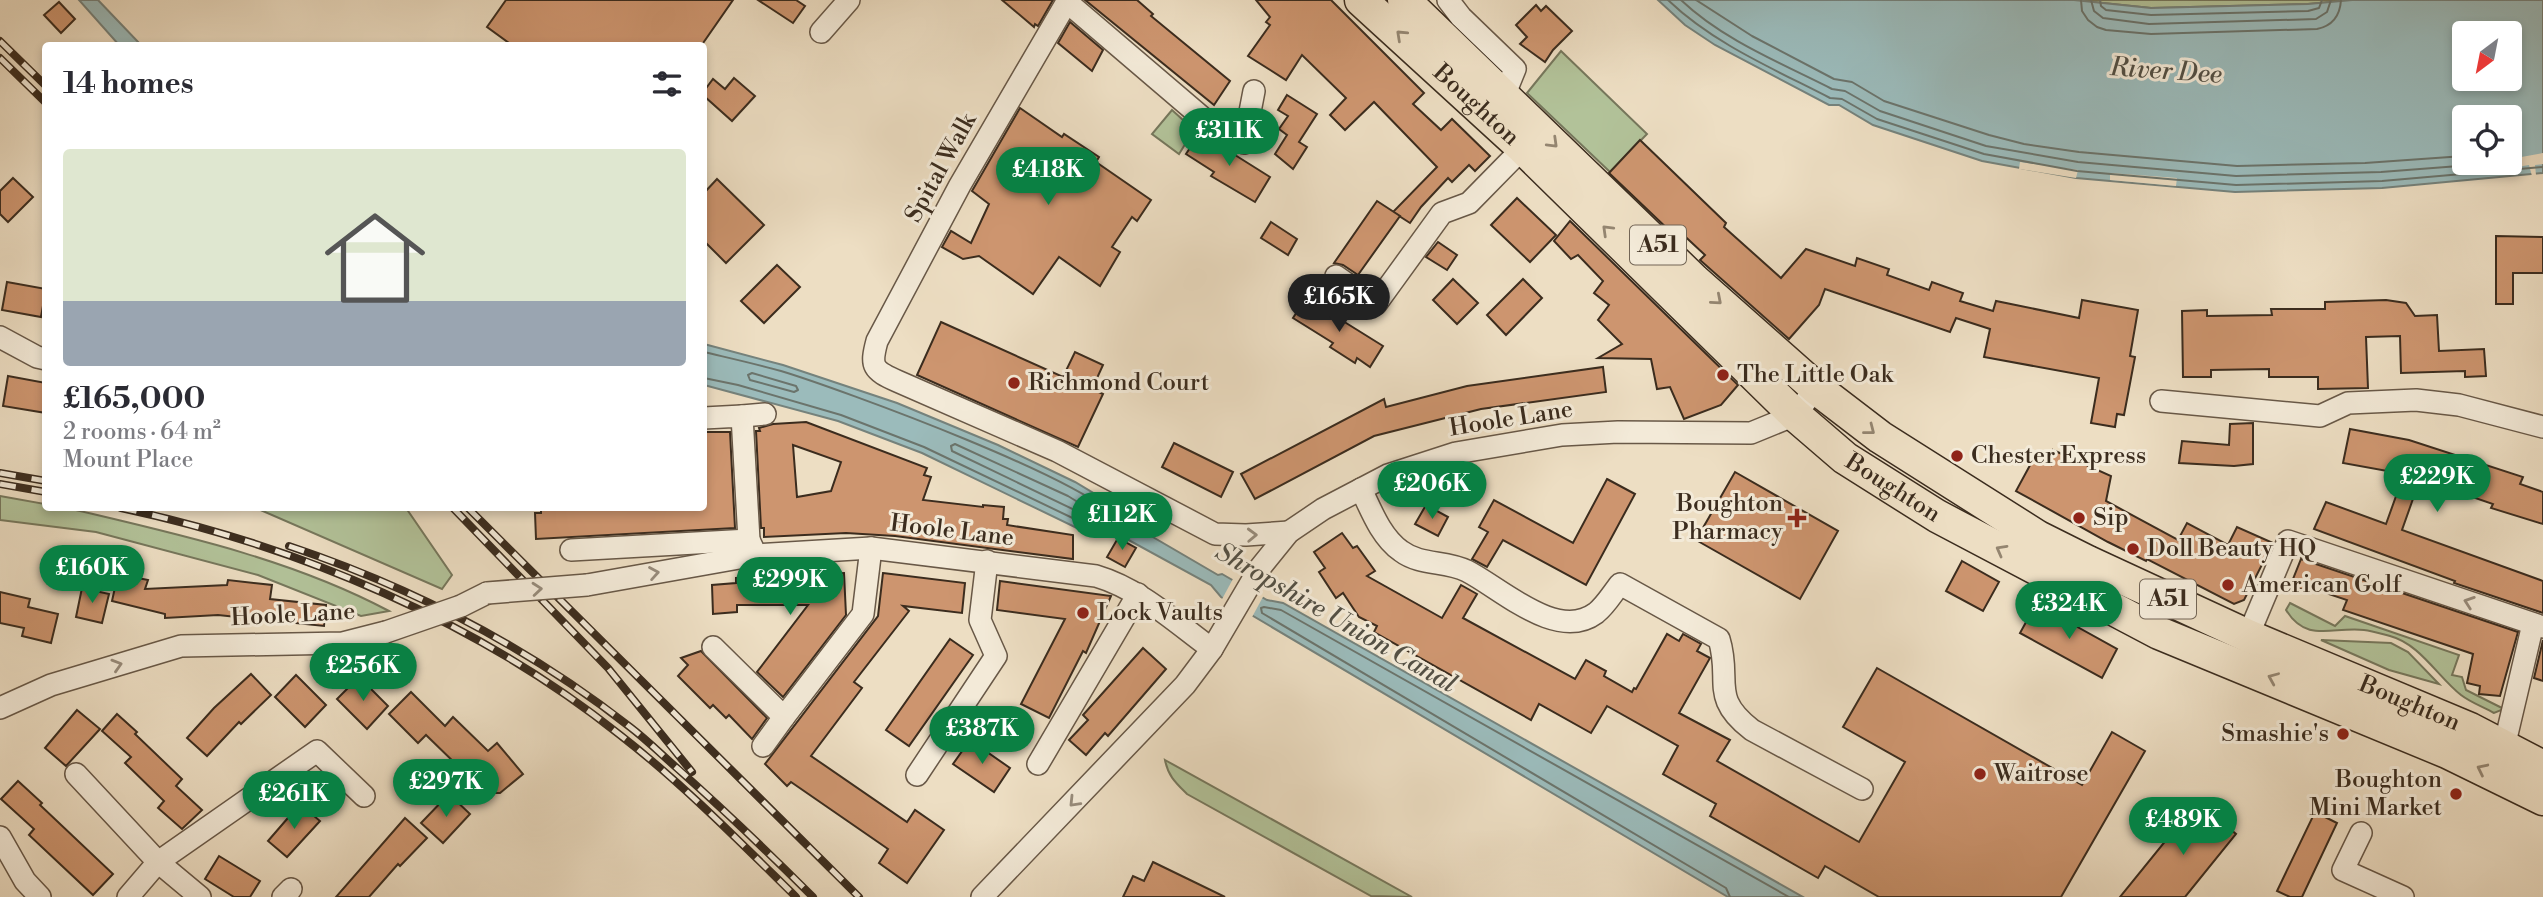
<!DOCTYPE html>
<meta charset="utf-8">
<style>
:root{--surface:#fff;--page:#f2f2f3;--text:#2b2b33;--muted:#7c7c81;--accent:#0b8043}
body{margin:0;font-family:"Libre Bodoni",serif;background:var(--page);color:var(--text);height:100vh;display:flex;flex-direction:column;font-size:26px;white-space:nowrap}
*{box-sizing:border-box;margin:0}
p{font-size:23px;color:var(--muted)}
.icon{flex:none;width:38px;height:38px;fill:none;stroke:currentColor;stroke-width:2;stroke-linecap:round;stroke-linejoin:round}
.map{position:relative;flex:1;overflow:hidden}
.details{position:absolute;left:42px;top:42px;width:665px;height:469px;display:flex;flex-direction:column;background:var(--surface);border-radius:7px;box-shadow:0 4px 10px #0003}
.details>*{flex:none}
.needle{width:46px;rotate:212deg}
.controls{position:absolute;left:2452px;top:21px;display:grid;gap:14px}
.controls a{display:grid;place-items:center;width:70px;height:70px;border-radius:7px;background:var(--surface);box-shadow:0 4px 10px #0003;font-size:35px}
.price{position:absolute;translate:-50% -60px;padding:0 16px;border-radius:24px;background:var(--accent);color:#fff;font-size:23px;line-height:46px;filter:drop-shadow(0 2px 4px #0008)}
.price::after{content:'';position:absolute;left:50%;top:42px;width:21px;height:16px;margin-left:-10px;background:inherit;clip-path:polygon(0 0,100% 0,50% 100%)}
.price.active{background:#222;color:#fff}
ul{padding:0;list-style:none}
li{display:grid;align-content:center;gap:14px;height:371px;padding:0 21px}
li span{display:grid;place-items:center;height:217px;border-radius:7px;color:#555}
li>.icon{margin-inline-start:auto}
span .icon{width:126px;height:126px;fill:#fffc;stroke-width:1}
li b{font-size:30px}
h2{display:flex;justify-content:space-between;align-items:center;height:84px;padding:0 21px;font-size:30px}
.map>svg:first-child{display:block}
.green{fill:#b2c299;stroke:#76775c;stroke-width:2}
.water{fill:#9bbbbb;stroke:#75827c;stroke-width:2;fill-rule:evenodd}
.pier{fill:#eddec3}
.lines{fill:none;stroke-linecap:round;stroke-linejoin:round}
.shore{stroke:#6b746c;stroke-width:2}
.building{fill:#cd956f;stroke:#3b2c1e;stroke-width:2;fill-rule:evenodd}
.minor-casing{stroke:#685847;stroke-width:24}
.highway-casing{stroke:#3b2c1e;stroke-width:35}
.minor{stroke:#f3ead8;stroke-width:21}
.highway{stroke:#eddec3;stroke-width:32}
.rail-casing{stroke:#3b2c1e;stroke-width:8}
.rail{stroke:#f3ead8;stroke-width:5;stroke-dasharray:16;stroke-linecap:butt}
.minor-bridge-casing{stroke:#685847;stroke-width:24;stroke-linecap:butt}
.minor-bridge{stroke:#f3ead8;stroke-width:21}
.oneway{stroke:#948570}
.oneway2{stroke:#978b7b}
.poi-dot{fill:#8f2418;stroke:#f3ead8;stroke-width:2.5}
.labels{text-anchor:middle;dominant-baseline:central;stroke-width:6;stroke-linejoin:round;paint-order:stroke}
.shield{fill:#f3ead8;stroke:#726556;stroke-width:2}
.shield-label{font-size:23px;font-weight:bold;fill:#3b2c1e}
.street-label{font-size:24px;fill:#3b2c1e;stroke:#f3ead8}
.poi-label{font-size:24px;fill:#3b2c1e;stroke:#f3ead8;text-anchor:start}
.water-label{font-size:26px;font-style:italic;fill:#535045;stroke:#f3ead8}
</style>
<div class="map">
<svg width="2543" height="897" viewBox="0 0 2543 897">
<rect width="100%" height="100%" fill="#eddec3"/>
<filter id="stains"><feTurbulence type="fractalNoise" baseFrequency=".00286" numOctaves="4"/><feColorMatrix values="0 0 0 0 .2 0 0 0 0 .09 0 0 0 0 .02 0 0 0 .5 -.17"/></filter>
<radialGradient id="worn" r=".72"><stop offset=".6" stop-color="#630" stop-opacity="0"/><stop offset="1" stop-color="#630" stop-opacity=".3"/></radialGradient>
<g class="green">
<path d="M2074 0H2352L2308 4 2151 8Z"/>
<path d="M1561 51 1647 134 1610 172 1527 93Z"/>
<path d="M1172 110 1194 130 1179 154 1152 134Z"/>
<path d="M0 496 45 504 46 508H67C177 534 289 558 389 611L361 616 258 575 96 532 0 520Z"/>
<path d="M256 508H406L452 575 442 589Z"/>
<path d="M2290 603 2335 626 2345 616 2459 655 2452 675 2462 677 2466 690 2504 709 2494 713C2483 707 2470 702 2461 695 2438 677 2420 644 2390 636 2382 634 2373 631 2364 630 2333 626 2307 644 2286 610Z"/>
<path d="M2321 640 2391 643 2408 652 2439 684 2389 670Z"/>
<path d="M1165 760 1412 897 1371 896 1187 794C1176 783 1168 776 1165 760Z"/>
</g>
<g class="water">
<path d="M79 0H98L141 45H119Z"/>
<path d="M1658 0H2074L2151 8 2308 4 2352 0H2543V173L2382 188 2235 192 2076 178 1982 161 1873 125 1839 105H1829L1715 45 1685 25ZM2464 33H2510V79H2464ZM2464 117H2510V163H2464Z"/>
<path d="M704 344 783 365 897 403 998 445 1075 482 1120 509 1134 526 1218 575 1222 574 1267 600 1283 603 1803 897H1728L1221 597 1211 585 1125 538 1081 530 922 453 838 421 704 385Z"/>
</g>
<g class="pier">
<path d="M2543 153V164L2535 165 2536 175 2532 176 2529 165 2517 167 2516 158Z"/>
<path d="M2020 162 2078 170 2076 178 2019 169Z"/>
<path d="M2110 173 2177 178 2176 186 2110 180Z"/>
<path d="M1234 577 1264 595 1251 619 1221 601Z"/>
</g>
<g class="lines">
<g class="shore">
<path d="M1668 0C1714 44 1774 69 1830 98L1842 99 1877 119 1984 154 2077 171 2236 185 2382 181 2543 167"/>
<path d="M1681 0C1723 40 1781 63 1832 89L1845 91 1880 111 1986 146 2078 162 2236 176 2381 172 2498 163"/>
<path d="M1696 0 1752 36 1834 79 1852 82 1884 101 1989 135 2024 144 2079 152 2237 166 2365 163 2464 156"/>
<path d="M2081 0 2082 11 2088 20 2097 27 2106 30 2151 34 2317 29C2332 26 2340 16 2341 0"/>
<path d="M2091 0 2094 11 2103 18 2149 24 2316 19 2327 12 2331 0"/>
<path d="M2100 0 2101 6 2106 10 2151 15 2308 11 2319 8 2322 0"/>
<path d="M704 352C729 358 756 364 781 371 834 387 1109 486 1124 528L1120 530 1083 523 924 447 841 415 738 385 704 378"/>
<path d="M752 373 796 386 798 390 794 392 750 380 748 375Z"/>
<path d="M955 444 1068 496 1089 509 1090 513 1085 515 952 451 951 446Z"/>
<path d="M1730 897 1726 888 1262 613 1261 608 1264 607 1281 610 1789 897"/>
</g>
</g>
<g class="building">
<path d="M506 0H733L701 46H513L487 27Z"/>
<path d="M758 0H796L805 6 793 23Z"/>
<path d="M1002 0H1053L1038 26 1035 24 1034 27Z"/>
<path d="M1085 0H1137L1153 14 1151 16 1230 81 1214 105Z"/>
<path d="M1256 0H1331L1424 93 1413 104 1441 130 1452 119 1490 156 1475 171 1469 165 1452 182 1448 178 1421 207 1410 223 1393 212 1437 167 1374 102 1345 130 1330 115 1346 98 1302 55 1286 80 1248 56 1270 25 1266 22 1270 17Z"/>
<path d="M59 2 75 19 61 33 44 15Z"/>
<path d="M1536 5 1541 11 1546 6 1572 31 1553 50 1545 62 1520 44 1527 37 1516 25Z"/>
<path d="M1070 22 1103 50 1092 71 1058 43Z"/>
<path d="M734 78 755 96 732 121 704 96V91L713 79 725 89Z"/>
<path d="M1287 95 1317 114 1299 142 1307 147 1293 169 1275 154 1287 135 1279 129 1288 116 1278 110Z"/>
<path d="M1020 108 1062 137 1064 134 1099 157 1096 162 1151 200 1137 221 1132 217 1112 247 1120 252 1100 286 1059 257 1033 294 979 256 963 259 942 247 951 231 971 243 989 204 972 191Z"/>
<path d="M1200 133 1270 177 1255 202 1211 176 1214 172 1186 154Z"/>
<path d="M1640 140 1726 223 1724 227 1781 278 1806 249 1855 266 1857 258 1889 269 1887 275 1929 290 1932 282 1963 293 1960 301 1993 311 1996 301 2079 318 2082 300 2138 310 2130 356 2135 357 2124 415 2117 414 2115 427 2091 423 2099 378 1984 357 1990 329 1956 318 1950 332 1825 289 1819 305 1789 339 1700 260 1705 255 1677 229 1673 234 1609 173Z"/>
<path d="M13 178 33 197 8 222 0 214V191Z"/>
<path d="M717 179 764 225 726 263 704 241V193Z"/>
<path d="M1517 198 1556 235 1530 262 1491 225Z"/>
<path d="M1377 201 1400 216 1358 275 1343 265 1334 263Z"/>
<path d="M1570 221 1738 385 1721 405 1684 419 1670 387 1657 389 1651 359 1598 358 1622 344 1598 320 1609 305 1594 293 1603 281 1578 255 1571 259 1554 241Z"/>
<path d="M1271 222 1297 239 1288 255 1261 238Z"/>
<path d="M2496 236 2543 237V273H2513V304H2496Z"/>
<path d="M1438 242 1457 255 1447 270 1426 257Z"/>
<path d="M777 265 800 287 764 323 741 301Z"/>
<path d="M1453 279 1478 303 1457 324 1433 300Z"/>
<path d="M1523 279 1542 298 1506 335 1487 315Z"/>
<path d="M7 282 46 289 41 317 2 310Z"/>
<path d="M1306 298 1383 346 1370 367 1357 358 1355 363 1330 347 1333 343 1293 318Z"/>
<path d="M2386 300 2406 303 2415 316 2437 315 2439 351 2484 349 2486 376 2465 377V371L2401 373 2400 336 2366 337 2368 388 2318 389V377H2269V369L2211 370V377H2183L2182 311 2207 310V316L2272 315 2271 309H2325V302Z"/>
<path d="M941 322 1063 377 1075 352 1103 365 1092 389 1103 394 1078 447 917 375Z"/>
<path d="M1603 367 1606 392 1481 409 1374 436 1255 499 1241 474 1384 399 1386 407 1467 386Z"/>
<path d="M8 376 46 383V413L3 406Z"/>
<path d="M806 422 927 468 924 475 931 477 923 500 983 507V505L1004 507 1003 519H1008L1007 525 1073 535V559L895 536 846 533 764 537V528H761L756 431H760L759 428 773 424ZM793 445 841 462 831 491 797 497Z"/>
<path d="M2253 423V464L2234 466 2179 463 2182 441 2229 445 2230 424Z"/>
<path d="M2350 429 2409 440 2523 477 2520 484 2543 492V524L2491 508 2493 504 2420 479 2402 530 2543 581V613L2454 583 2455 581 2314 529 2326 502 2386 524 2404 474 2343 463Z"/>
<path d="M704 432H730L735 528 536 539 535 513H541V508H704Z"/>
<path d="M1174 443 1233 472 1221 497 1162 467Z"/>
<path d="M2053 450 2111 476 2106 501 2178 540 2187 523 2228 545 2237 527 2273 543 2244 600 2234 604 2147 559 2146 561 2108 542 2016 491 2035 456 2051 465Z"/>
<path d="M1735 472 1838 531 1800 599 1696 540Z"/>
<path d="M1607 479 1635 494 1586 585 1503 540 1487 567 1472 559 1488 532 1479 527 1494 500 1573 543Z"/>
<path d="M1426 505 1448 517 1438 536 1415 524Z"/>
<path d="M1342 533 1353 548 1357 546 1375 571 1367 576 1442 618 1461 585 1477 594 1463 618 1575 679 1586 660 1606 671 1604 676 1632 692 1634 688 1636 689 1667 634 1679 641 1683 634 1701 644 1697 651 1710 658 1679 713 1730 740 1717 761 1859 842 1905 762 1843 727 1877 668 2082 785 2112 732 2145 751 2061 897H1879L1825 866 1818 878 1710 816 1716 804 1663 774 1678 746 1607 706 1591 733 1539 704 1531 720 1374 632 1377 626 1359 617 1343 593 1336 598 1319 572 1325 568 1314 552Z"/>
<path d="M1118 538 1136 548 1125 567 1107 557Z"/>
<path d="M2301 559 2518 632 2500 696 2479 694 2480 686 2467 683 2473 654 2343 610 2347 600 2311 588 2308 593 2291 584Z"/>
<path d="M1962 561 1999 582 1983 611 1946 591Z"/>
<path d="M844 573 846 615 783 697 757 672 808 605H737V612L713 614 712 585 736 583V578Z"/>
<path d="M883 573 965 583 962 613 903 606 909 611 854 682 862 688 811 756 907 822 915 810 944 830 907 883 879 863 888 849 791 782 787 786 765 764 878 616Z"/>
<path d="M118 574 148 580 145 589 227 585 228 580 272 585 270 599 326 605 324 626 218 615 165 618V614L112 601Z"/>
<path d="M1000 581 1111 596 1086 653 1083 651 1049 718 1021 704 1065 619 997 610Z"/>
<path d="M82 588 109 594 102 623 76 617Z"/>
<path d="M0 592 30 599 28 607 58 614 51 643 22 636 24 628 0 623Z"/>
<path d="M2036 604 2117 649 2102 678 2020 633Z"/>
<path d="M950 639 973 655 909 746 886 730Z"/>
<path d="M2543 640V681L2534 678Z"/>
<path d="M1143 648 1166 669 1108 736 1105 733 1086 755 1069 740 1088 720 1083 715Z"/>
<path d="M701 651 767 718 752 739 729 715 726 718 713 705 710 708 678 676 688 665 681 658Z"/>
<path d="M251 674 271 695 241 724 239 722 207 756 187 738 214 708Z"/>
<path d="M296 675 326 705 305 727 275 697Z"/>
<path d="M359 677 388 706 367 729 337 699Z"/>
<path d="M411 692 445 726 453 717 488 751 497 743 523 774 500 793H494L468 762 461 769 426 735 418 743 389 714Z"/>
<path d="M77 710 100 729 66 766 45 748Z"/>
<path d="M117 714 137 732 135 734 182 779 176 786 202 810 182 829 158 808 164 801 125 763 131 757 102 731Z"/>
<path d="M970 740 1010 768 994 792 953 764Z"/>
<path d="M18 781 42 803 40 805 113 874 93 895 29 835 34 829 1 799Z"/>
<path d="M449 794 470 814 443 843 421 823Z"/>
<path d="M2197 802 2236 834 2185 897H2120Z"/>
<path d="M300 804 320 821 287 857 268 841Z"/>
<path d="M2315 812 2337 823 2302 897H2290L2277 891Z"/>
<path d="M405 818 427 838 400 866 398 864 369 897H336Z"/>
<path d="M219 856 260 881 250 897H234L205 879Z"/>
<path d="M1153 862 1225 897H1123L1133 876 1144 881Z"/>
</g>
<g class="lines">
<g class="minor-casing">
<g id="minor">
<path d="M1068 0 960 185 877 341C870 367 873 370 897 381L1057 451 1215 534 1246 535 1289 532"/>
<path d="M1448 0 1461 17 1515 69 1504 96"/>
<path d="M1067 2 1204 119 1244 143 1254 91"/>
<path d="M821 32 849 0"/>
<path d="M1336 276 1376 304 1442 213 1469 203 1523 148"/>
<path d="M0 337 37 357 46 359"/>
<path d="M2161 401 2320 416 2348 403 2416 400 2459 405 2543 427"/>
<path d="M742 416 765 414"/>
<path d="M704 418 742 416 749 540"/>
<path d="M1361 489C1371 510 1381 537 1401 551 1421 566 1445 560 1467 571 1502 589 1557 642 1596 613 1606 605 1612 594 1620 584L1719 639C1732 681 1709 697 1752 730L1862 789"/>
<path d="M571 550 749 540 756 555"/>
<path d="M587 585 756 555 871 548 1096 576C1140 589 1175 622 1212 649"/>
<path d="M461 606 487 593"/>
<path d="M2248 636 2288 541 2543 627"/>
<path d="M713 647 784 717 863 614 871 548"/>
<path d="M0 708 51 685 181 646 343 643 386 632"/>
<path d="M763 746 784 717"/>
<path d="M2504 747 2533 624"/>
<path d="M1038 764 1138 594"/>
<path d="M76 774 158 862 200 897"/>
<path d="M917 775 996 656 980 620 987 561"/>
<path d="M2361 833 2343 870 2403 897"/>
<path d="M0 837 25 881 40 897"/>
<path d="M128 897 158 862 317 751 364 796"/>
<path d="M283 897 291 889"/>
<path d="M982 897 1185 685 1212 649 1259 569 1289 532 1323 509 1388 475 1456 453 1562 435 1618 432 1751 433 1795 415 1816 388"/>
</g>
</g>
<g class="highway-casing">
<g id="highway">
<path id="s1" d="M1361 0 1523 148 1795 415 1845 458 1937 516 2159 633 2447 752 2543 799"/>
<path id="s2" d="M1404 0 1694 280 1816 388 1880 437 2038 537 2088 562 2248 636 2470 729 2543 767"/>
</g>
</g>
<use href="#minor" class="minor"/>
<use href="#highway" class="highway"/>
<g class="rail-casing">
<g id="rail">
<path d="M0 41 46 86"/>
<path d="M0 58 46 103"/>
<path d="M0 473 46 481"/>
<path d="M0 484 46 492"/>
<path d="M121 508C299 546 477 621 620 735 683 784 739 841 796 897"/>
<path d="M453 508 608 668 692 772"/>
<path d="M468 508 859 897"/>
<path d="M289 546C411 587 528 647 630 727 647 740 662 755 678 769 724 810 769 853 813 897"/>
</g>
</g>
<use href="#rail" class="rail"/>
<g class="minor-bridge-casing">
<g id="minor-bridge">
<path d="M487 593 587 585"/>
<path d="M386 632 461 606"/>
</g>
</g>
<use href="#minor-bridge" class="minor-bridge"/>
</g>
<defs><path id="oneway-chevron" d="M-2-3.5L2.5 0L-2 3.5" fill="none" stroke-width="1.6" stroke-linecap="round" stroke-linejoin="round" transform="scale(1.75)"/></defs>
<g class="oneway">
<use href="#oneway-chevron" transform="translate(1401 35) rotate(-137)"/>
<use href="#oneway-chevron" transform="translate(1553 143) rotate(44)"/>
<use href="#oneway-chevron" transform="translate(1607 230) rotate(-136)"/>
<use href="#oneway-chevron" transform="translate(1717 300) rotate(41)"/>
<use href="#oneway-chevron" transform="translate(1870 430) rotate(38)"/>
<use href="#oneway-chevron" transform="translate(2001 550) rotate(-151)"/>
<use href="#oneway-chevron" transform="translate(2273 678) rotate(-157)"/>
<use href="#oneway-chevron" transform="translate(2482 769) rotate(-154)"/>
</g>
<g class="oneway2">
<use href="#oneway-chevron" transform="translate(1252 535) rotate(-2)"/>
<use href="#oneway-chevron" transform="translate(654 573) rotate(-10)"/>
<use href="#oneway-chevron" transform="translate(537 589) rotate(-5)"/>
<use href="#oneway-chevron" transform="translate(2469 602) rotate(-161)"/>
<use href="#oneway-chevron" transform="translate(117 665) rotate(-17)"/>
<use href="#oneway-chevron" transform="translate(1074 802) rotate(134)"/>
</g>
<g class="poi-dot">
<circle cx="1723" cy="375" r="7"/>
<circle cx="1014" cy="383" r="7"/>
<circle cx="1957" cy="456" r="7"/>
<path d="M1793.5 507.5h7v7h7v7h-7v7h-7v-7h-7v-7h7z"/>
<circle cx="2079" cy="518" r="7"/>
<circle cx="2133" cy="549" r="7"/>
<circle cx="2228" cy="585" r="7"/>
<circle cx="1083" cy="613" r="7"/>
<circle cx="2343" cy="734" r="7"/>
<circle cx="1980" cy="774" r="7"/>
<circle cx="2456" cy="794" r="7"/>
</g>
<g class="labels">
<g class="shield">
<rect x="1630" y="225.5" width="56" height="39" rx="5"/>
<rect x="2140" y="579.5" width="56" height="39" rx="5"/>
</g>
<g class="shield-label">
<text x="1658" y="245">A51</text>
<text x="2168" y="599">A51</text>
</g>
<g class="street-label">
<text stroke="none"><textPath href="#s1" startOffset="156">Boughton</textPath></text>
<text transform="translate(941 168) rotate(-61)">Spital Walk</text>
<text transform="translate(1511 419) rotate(-9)">Hoole Lane</text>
<text stroke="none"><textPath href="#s1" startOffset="723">Boughton</textPath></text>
<text transform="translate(952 531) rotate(7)">Hoole Lane</text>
<text transform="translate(293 615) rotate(-3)">Hoole Lane</text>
<text stroke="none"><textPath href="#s2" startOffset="1241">Boughton</textPath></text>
</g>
<g class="poi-label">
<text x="1737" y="375">The Little Oak</text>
<text x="1028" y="383">Richmond Court</text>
<text x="1971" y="456">Chester Express</text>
<text x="1783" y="504" text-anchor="end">Boughton<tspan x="1783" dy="28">Pharmacy</tspan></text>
<text x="2093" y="518">Sip</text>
<text x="2147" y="549">Doll Beauty HQ</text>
<text x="2242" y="585">American Golf</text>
<text x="1097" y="613">Lock Vaults</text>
<text x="2329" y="734" text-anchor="end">Smashie's</text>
<text x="1994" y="774">Waitrose</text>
<text x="2442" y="780" text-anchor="end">Boughton<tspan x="2442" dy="28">Mini Market</tspan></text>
</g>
<g class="water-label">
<text transform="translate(2166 71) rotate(4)">River Dee</text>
<text transform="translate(1336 618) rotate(30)">Shropshire Union Canal</text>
</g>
</g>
<rect width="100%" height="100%" filter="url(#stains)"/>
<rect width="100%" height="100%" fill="url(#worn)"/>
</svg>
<div class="controls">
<a><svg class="needle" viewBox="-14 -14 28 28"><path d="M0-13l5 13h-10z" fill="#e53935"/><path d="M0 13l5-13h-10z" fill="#7c7c81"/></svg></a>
<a><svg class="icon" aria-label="locate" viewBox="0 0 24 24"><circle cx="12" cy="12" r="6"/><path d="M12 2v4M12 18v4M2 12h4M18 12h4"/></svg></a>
</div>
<b class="price" style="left:1229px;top:168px">£311K</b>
<b class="price" style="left:1048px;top:207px">£418K</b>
<b class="price active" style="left:1339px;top:334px">£165K</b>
<b class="price" style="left:2437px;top:514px">£229K</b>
<b class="price" style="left:1432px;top:521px">£206K</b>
<b class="price" style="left:1122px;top:552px">£112K</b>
<b class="price" style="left:92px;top:605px">£160K</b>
<b class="price" style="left:790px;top:617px">£299K</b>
<b class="price" style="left:2069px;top:641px">£324K</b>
<b class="price" style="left:363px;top:703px">£256K</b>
<b class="price" style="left:982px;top:766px">£387K</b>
<b class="price" style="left:446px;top:819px">£297K</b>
<b class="price" style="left:294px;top:831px">£261K</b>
<b class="price" style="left:2183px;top:857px">£489K</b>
<section class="details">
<h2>14 homes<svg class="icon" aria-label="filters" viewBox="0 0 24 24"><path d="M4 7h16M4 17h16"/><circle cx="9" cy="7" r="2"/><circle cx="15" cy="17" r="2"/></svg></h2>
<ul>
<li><span style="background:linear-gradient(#dfe7d0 70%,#9aa5b1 0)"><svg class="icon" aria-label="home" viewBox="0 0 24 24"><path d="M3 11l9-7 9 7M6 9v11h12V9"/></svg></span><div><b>£165,000</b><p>2 rooms · 64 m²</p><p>Mount Place</p></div></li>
</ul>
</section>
</div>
